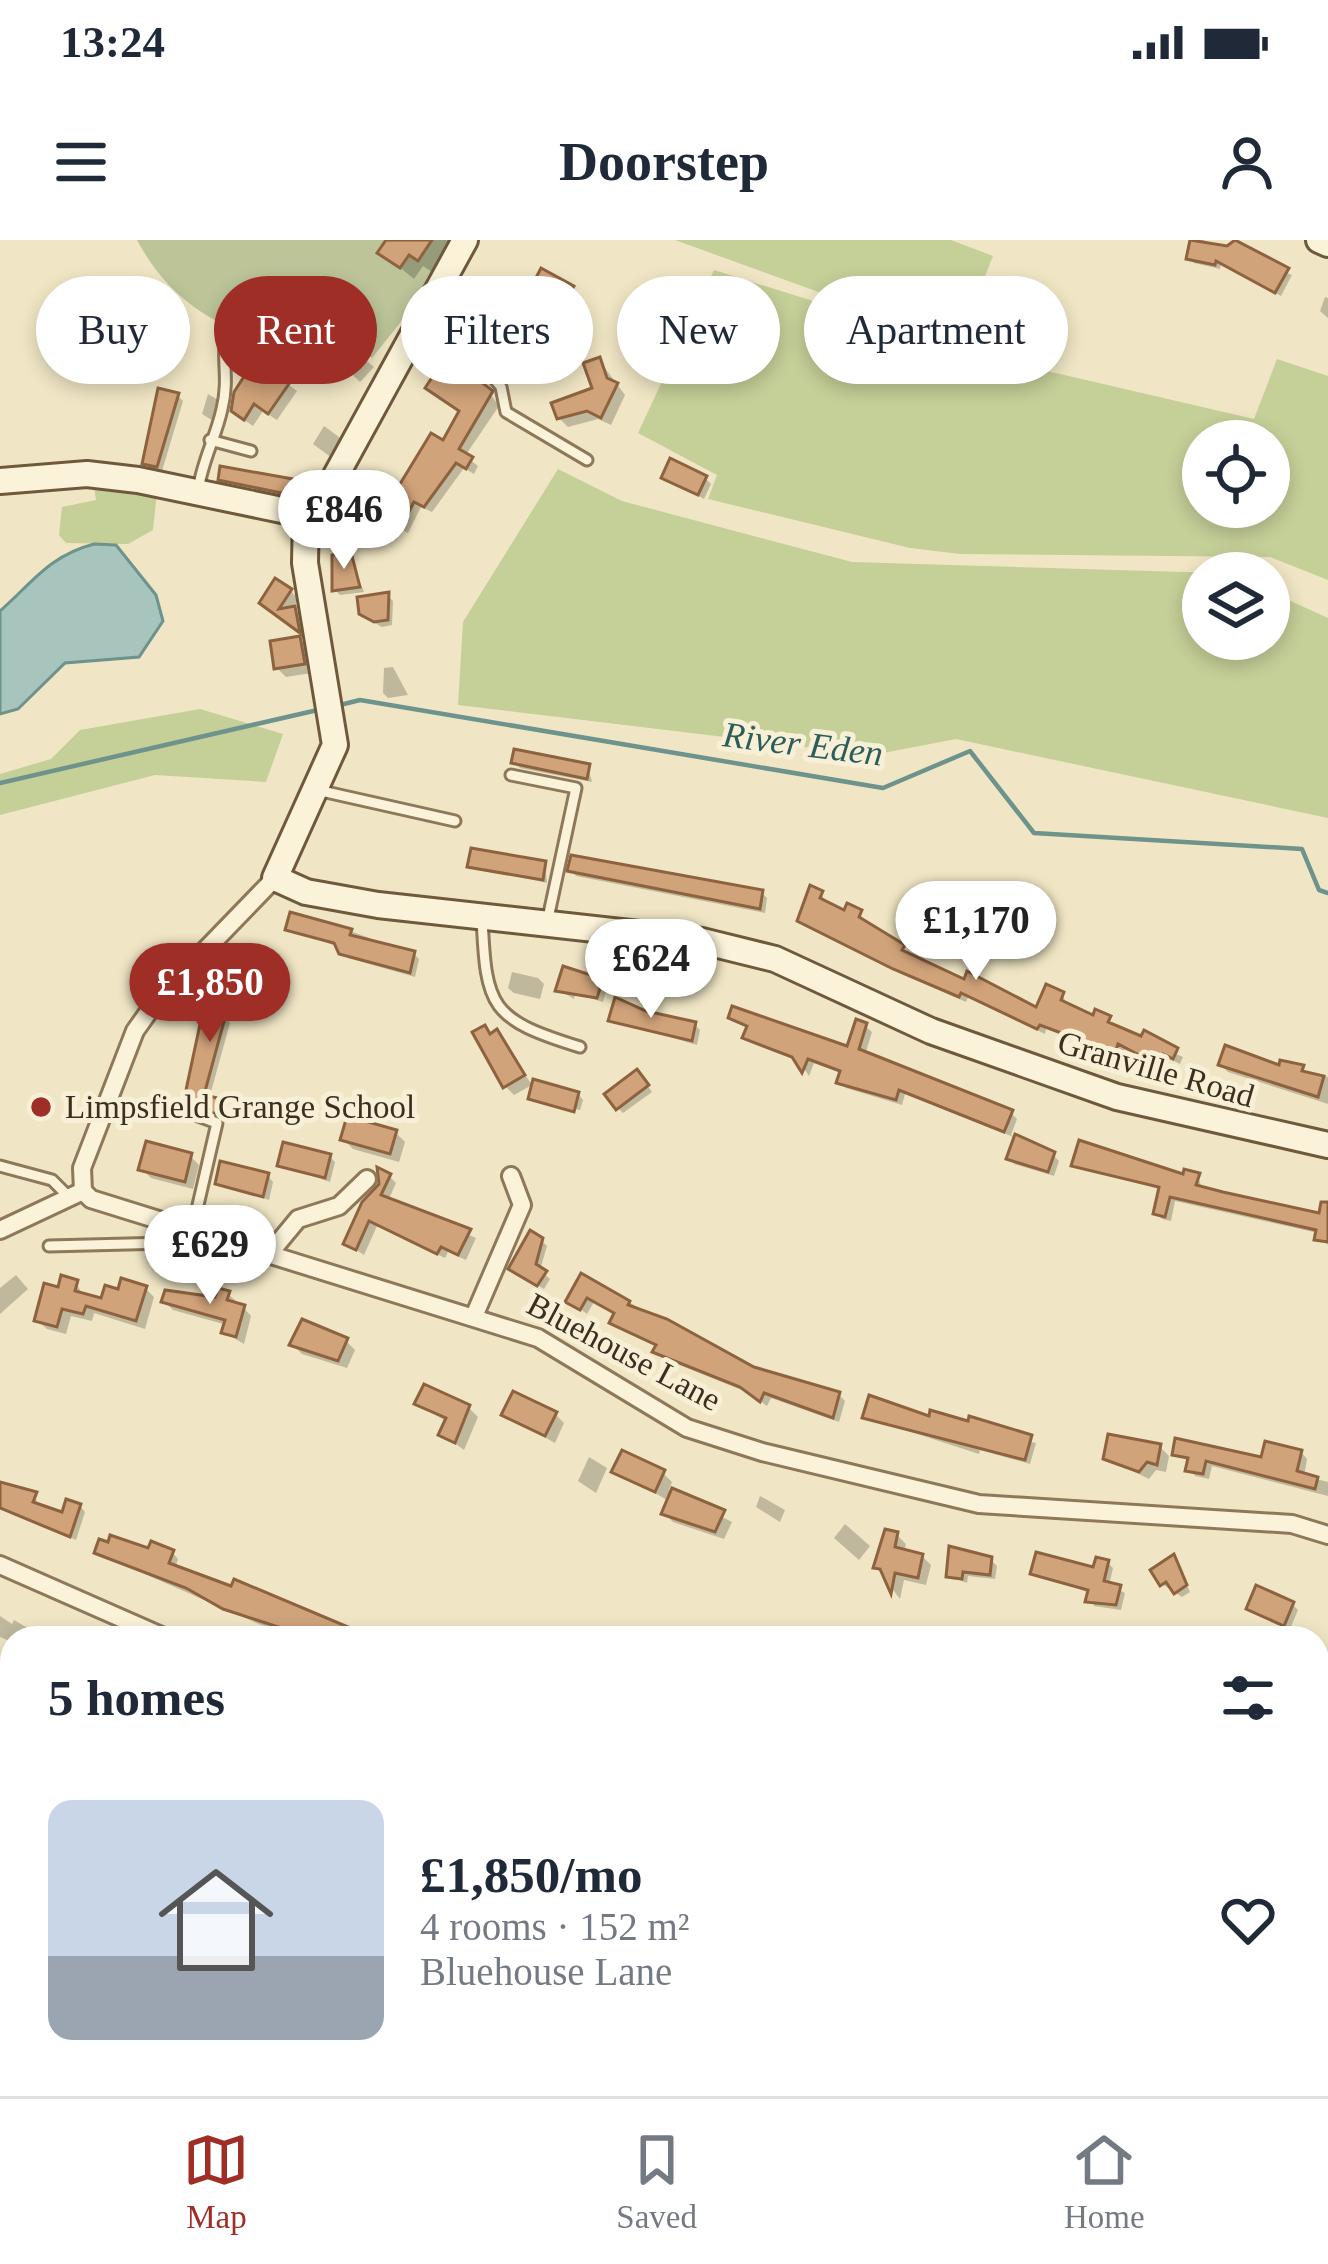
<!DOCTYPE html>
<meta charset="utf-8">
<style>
:root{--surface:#fff;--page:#f6f6f7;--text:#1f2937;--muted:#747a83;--line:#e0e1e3;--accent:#9f2e27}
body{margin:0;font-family:Georgia,serif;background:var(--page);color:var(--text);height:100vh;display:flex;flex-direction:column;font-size:45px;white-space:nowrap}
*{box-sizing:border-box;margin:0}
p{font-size:39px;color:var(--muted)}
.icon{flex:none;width:66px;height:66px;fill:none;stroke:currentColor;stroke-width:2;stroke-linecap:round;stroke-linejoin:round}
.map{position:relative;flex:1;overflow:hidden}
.drawer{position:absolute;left:0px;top:1386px;width:1329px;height:471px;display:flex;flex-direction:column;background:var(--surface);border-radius:36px 36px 0 0;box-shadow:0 6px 18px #0003}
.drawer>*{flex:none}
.guide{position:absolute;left:36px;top:36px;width:1257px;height:108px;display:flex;gap:24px}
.controls{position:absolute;left:1182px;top:180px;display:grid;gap:24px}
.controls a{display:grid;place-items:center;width:108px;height:108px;border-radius:50%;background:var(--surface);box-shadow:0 6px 18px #0003;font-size:60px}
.price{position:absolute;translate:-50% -102px;padding:0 27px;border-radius:42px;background:#fff;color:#222;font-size:39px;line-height:78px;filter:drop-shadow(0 3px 6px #0008)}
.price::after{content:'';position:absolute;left:50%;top:72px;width:36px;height:27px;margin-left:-18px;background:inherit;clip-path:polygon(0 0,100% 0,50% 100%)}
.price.selected{background:var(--accent);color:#fff}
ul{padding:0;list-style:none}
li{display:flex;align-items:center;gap:36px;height:300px;padding:0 48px}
li span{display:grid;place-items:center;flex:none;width:336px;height:240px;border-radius:24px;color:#555}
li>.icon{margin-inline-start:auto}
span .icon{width:144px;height:144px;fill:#fffc;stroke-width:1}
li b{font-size:51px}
h2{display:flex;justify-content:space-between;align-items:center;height:144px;padding:0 48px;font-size:51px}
.tag{padding:0 42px;border-radius:54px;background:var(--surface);box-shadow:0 6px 18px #0003;font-size:42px;line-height:108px}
.tag.selected{background:var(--accent);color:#fff}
.status{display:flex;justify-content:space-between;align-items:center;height:84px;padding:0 60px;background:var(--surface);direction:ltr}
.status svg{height:33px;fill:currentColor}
header{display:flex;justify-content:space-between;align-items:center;height:156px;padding:0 48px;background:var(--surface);font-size:54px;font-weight:700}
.tabs{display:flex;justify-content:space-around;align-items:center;height:168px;border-top:3px solid var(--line);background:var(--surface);font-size:33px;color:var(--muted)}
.tabs a{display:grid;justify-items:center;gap:6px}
.tabs .selected{color:var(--accent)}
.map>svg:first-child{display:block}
.green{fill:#c5cf98;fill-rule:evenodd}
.cemetery{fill:#bcc498}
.water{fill:#a7c4bd;stroke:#6d938c;stroke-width:3}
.shadow{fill:#0003}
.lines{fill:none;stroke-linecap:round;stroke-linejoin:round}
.stream{stroke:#6d938c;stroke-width:4.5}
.building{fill:#d0a37a;stroke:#8d633f;stroke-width:3}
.lane-casing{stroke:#8d785a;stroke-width:15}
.street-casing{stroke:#8d785a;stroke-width:22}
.secondary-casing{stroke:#6f593d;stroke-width:30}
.lane{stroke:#faf3d9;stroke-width:9}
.street{stroke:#faf3d9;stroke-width:16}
.secondary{stroke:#faf3d9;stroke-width:24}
.poi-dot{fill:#9f2e27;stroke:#f7f0d6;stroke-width:4.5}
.labels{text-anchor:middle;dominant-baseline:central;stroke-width:10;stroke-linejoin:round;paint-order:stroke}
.street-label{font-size:33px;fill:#3c2f1f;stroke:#f7f0d6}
.poi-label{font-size:33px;fill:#3c2f1f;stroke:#f7f0d6;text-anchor:start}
.water-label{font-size:36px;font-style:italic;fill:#2d5c5c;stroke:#f7f0d6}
</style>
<div class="status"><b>13:24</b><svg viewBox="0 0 49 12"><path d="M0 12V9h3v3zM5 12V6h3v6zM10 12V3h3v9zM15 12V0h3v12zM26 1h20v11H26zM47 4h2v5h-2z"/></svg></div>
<header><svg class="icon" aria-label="menu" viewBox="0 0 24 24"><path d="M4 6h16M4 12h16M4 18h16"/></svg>Doorstep<svg class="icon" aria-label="person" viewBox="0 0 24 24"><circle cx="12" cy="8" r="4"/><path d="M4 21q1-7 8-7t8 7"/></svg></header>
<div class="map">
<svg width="1328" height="1856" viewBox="0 0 1328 1856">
<rect width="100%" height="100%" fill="#f0e6c5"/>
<g class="green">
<path d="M675 0H951L993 16 959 103Z"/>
<path d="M714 30 1004 121 1254 179 1277 119 1328 136V340L1270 317 960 314 910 308 708 259 717 235 638 193ZM1203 201H1269V267H1203Z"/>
<path d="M558 229 622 261 852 322 1219 333H1203V399H1269V351L1328 378V578L956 499 873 515 458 465 463 382Z"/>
<path d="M93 240 157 252 153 290 128 304 66 303 59 295 62 267 96 260Z"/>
<path d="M200 469 283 494 266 542 155 535 0 575V534L51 519 80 490Z"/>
</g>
<path class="cemetery" d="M137 0H450L400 83 372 118 315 75 287 112C219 85 173 67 137 0Z"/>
<path class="water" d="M94 304 116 305 156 355 163 381 139 417 65 423 18 469 0 474V371C33 342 49 316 94 304Z"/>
<g class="shadow">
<path d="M385 0H453L432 32 423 26 414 39 381 12Z"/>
<path d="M1191 0H1203L1292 35 1281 56 1221 23 1220 29 1194 23 1189 17Z"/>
<path d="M572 49 580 57 564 87 549 79 536 109 510 93Z"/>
<path d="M1325 57 1328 58V78L1320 71Z"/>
<path d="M352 109 374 127 360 142 339 122Z"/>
<path d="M448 119 480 140 499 166 465 216 478 226 474 234 464 228 432 272 421 267 408 293 396 286 388 301 364 285 390 266 445 204 462 172Z"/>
<path d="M599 120 625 155 611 185 598 179 568 187 559 178 596 150Z"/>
<path d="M257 122 297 151 277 180 263 171 253 186 243 179Z"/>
<path d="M208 154 220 161 215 182 202 174Z"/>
<path d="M178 156 183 161 162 231 150 228 145 223Z"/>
<path d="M324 186 343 200 332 218 313 204Z"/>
<path d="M664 237 705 238 711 244 704 259Z"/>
<path d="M221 239 303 243 308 249 306 261Z"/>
<path d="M349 315 364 352 340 355 335 350Z"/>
<path d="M291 351 298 359 293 368 303 378 305 396 271 370Z"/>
<path d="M388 356 393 361 392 385 382 387 368 379Z"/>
<path d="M299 399 308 408 312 433 286 437 277 428Z"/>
<path d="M393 427 408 455 388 458 383 453 384 428Z"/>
<path d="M514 522 588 527 592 542 520 528Z"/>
<path d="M545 624 547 643 470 626Z"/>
<path d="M571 630 761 652 767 658 765 673 576 636Z"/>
<path d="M821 653 826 664 845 675 860 672 864 684 909 716 1037 771 1063 755 1067 766 1095 779 1109 778 1115 788 1183 817 1180 824 1170 819 1165 830 1125 809 1122 817 1046 789 1045 794 968 757 966 762 902 734 808 687 801 680Z"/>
<path d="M288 689 350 691 414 714 419 719 415 737 348 718 339 707Z"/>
<path d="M512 732 538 738 544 744 540 759 514 753 508 748Z"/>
<path d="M235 734 251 749 224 777 230 783 209 859 230 868 228 880 186 863Z"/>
<path d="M602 741 607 747 603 762 575 753 574 759 559 750Z"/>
<path d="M731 778 849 810 865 786 872 792 865 815 1011 873 1017 879 1011 895 1053 915 1059 921 1054 936 1014 924 1009 918 1016 898 905 854 902 865 846 848 839 842 842 833 814 823 809 836 799 821 752 803 746 797 749 788Z"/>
<path d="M612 780 695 785 700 790 697 805Z"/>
<path d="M497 793 532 845 514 855 505 846 492 796Z"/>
<path d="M1227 809 1328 837V864L1228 832 1221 825Z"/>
<path d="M642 838 652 852 623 873 618 868Z"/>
<path d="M535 843 578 854 583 860 580 870 533 861Z"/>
<path d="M395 892 405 902 399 922 353 909 344 900Z"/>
<path d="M190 916 199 925 193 949 151 938 142 929Z"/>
<path d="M330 917 335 922 330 942 280 925Z"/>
<path d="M1074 925 1198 936 1202 949 1328 976V1005L1318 993 1175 961 1171 981 1162 979 1156 973 1162 950Z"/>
<path d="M268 936 273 942 269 960 218 943Z"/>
<path d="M389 936 396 943 388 961 476 998 466 1020 448 1012 445 1018 377 986 364 1015 346 1003Z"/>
<path d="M541 1000 547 1006 540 1030 550 1039 544 1049 518 1034Z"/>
<path d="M16 1035 28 1049 0 1074V1048Z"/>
<path d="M582 1037 753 1129 839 1155 845 1161 839 1182 771 1158 767 1166 749 1153 662 1118 658 1107 619 1088 613 1082 616 1074 594 1062 587 1074 569 1061Z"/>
<path d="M76 1043 84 1057 103 1061 145 1048 154 1057 145 1089 94 1073 92 1081 71 1076 66 1094 47 1089 37 1080Z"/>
<path d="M193 1054 217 1060 228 1054 243 1067 251 1076 244 1104 224 1092 227 1085 173 1070 165 1062 191 1061Z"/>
<path d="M346 1101 355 1110 347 1128 302 1114 293 1105Z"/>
<path d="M418 1164 469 1168 478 1177 464 1210 442 1194 447 1182Z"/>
<path d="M555 1174 564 1183 555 1203 505 1175Z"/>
<path d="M865 1177 931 1180 1036 1203 1030 1224 980 1210 979 1214Z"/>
<path d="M1160 1207 1169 1216 1166 1232 1156 1230 1149 1239 1106 1218Z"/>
<path d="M1301 1212 1307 1219 1304 1236 1328 1242V1256L1212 1226 1209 1239 1195 1236 1190 1222 1176 1214 1263 1221Z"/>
<path d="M589 1217 607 1228 596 1253 578 1241Z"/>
<path d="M615 1231 663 1233 672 1242 669 1250 732 1282 724 1299 673 1282 664 1273 669 1261Z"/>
<path d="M0 1243 35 1254 38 1267 64 1276 80 1266 85 1272 76 1300 0 1266Z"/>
<path d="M760 1256 785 1270 780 1282 756 1267Z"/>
<path d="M845 1284 870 1306 859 1320 834 1298Z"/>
<path d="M897 1295 906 1304 904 1312 922 1316 931 1325 926 1345 904 1340 900 1359 876 1327Z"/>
<path d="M172 1312 178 1319 175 1329 371 1398H303L261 1385 97 1313Z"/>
<path d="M1174 1318 1190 1352 1182 1357 1162 1344Z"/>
<path d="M991 1320 997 1326 995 1339 968 1336 967 1343 949 1336Z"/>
<path d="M1107 1322 1113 1328 1109 1345 1125 1353 1121 1370 1094 1366 1090 1353 1033 1333 1096 1331Z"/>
<path d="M1292 1364 1298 1370 1290 1389 1249 1369Z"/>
<path d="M0 1376 12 1384 14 1380 45 1398 12 1402 0 1397Z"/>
<path d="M1320 1508 1328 1513V1541L1320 1536 1317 1541Z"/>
<path d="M1317 1727 1328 1735V1770L1317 1784Z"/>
</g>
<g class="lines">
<g class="stream">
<path d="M344 464 360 460 883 548 970 511 1034 593 1302 609 1319 650 1328 653"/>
<path d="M0 543 322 469"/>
</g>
</g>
<g class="building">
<path d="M386 0H432L418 21 409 15 400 28 377 13Z"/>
<path d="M1190 0 1227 6 1235 0 1289 28 1275 53 1216 21 1215 25 1186 19Z"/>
<path d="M541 28 574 46 555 80 540 73 527 102 507 93Z"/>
<path d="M447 115 493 151 459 209 473 217 466 229 456 223 424 267 414 262 400 288 388 282 381 296 361 285 376 255 389 262 431 193 443 200 459 171 425 148Z"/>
<path d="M600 117 607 138 618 143 601 178 587 171 557 179 551 163 592 148 583 123Z"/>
<path d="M256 118 291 141 268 174 254 164 244 180 231 171 234 152Z"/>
<path d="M158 148 179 153 157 227 142 224Z"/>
<path d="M670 218 707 236 698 255 661 238Z"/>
<path d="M220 226 304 241 301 257 218 240Z"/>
<path d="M351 312 360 347 332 351V315Z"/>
<path d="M275 338 292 349 279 369 295 366 300 393 259 363Z"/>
<path d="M389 352 388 380 374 382 359 374 357 357Z"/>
<path d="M300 396 305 424 274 429 270 401Z"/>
<path d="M514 509 590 524 587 539 511 523Z"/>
<path d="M471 608 546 621 543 640 467 627Z"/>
<path d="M571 615 763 650 760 669 567 631Z"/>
<path d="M810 645 823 651 820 658 844 670 847 663 862 670 859 677 905 705 902 710 964 739 967 731 1036 767 1046 744 1064 752 1061 760 1093 775 1095 769 1111 776 1108 782 1141 796 1144 790 1178 808 1173 819 1163 814 1158 825 1118 804 1115 813 1040 785 1037 789 961 753 959 757 893 729 797 681Z"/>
<path d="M290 672 352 689 350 695 415 711 410 733 339 714 334 703 285 690Z"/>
<path d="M563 726 603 739 597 758 555 751Z"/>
<path d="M234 729 247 742 221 770 226 774 204 855 226 860 223 876 183 864 202 775 196 770Z"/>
<path d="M615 757 646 771 696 782 692 801 608 781Z"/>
<path d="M732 766 847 806 856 779 867 783 859 809 1013 870 1004 892 899 850 896 860 836 843 840 831 808 819 802 833 792 817 742 798 747 786 728 778Z"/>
<path d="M485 785 490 794 497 789 525 835 503 848 472 792Z"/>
<path d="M1225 805 1279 825 1280 820 1304 825 1302 831 1324 836 1318 857 1218 825Z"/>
<path d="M637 829 649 845 616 870 604 854Z"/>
<path d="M533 839 579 852 574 872 528 859Z"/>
<path d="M347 876 397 890 390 914 340 900Z"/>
<path d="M1015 894 1055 912 1048 932 1006 919Z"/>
<path d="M1079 900 1183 934 1184 929 1200 933 1196 945 1223 952 1319 973 1321 962H1328V1002L1314 1000 1316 990 1170 957 1165 977 1153 974 1159 947 1071 926Z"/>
<path d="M146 901 192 913 185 942 138 930Z"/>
<path d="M283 902 331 914 325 938 277 926Z"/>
<path d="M220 921 269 933 263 957 215 944Z"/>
<path d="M377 927 391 934 381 955 471 989 458 1015 441 1007 437 1014 369 981 356 1010 343 1004 362 962 379 944Z"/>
<path d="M530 990 543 998 536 1024 547 1031 537 1046 508 1029Z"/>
<path d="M581 1033 630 1061 628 1065 667 1079 754 1127 840 1152 833 1178 764 1153 760 1162 740 1147 652 1112 656 1105 609 1083 614 1073 587 1058 580 1070 565 1062Z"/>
<path d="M61 1035 78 1040 75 1051 101 1058 105 1045 118 1049 121 1038 147 1046 136 1081 86 1066 83 1074 62 1069 57 1087 34 1081 44 1043 58 1047Z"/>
<path d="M218 1048 230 1051 227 1060 245 1065 236 1097 221 1093 225 1080 161 1062 165 1050 215 1057Z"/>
<path d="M302 1079 348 1098 338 1121 289 1105Z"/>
<path d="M424 1144 470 1165 455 1203 438 1195 446 1178 414 1164Z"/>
<path d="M513 1151 557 1172 545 1196 501 1175Z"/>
<path d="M869 1155 929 1176 930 1170 968 1181 969 1176 1032 1195 1025 1220 862 1178Z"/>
<path d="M1108 1194 1161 1204 1157 1225 1147 1222 1139 1232 1103 1219Z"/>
<path d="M1175 1198 1261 1217 1265 1201 1302 1210 1297 1231 1318 1237 1315 1249 1206 1221 1203 1234 1185 1231 1188 1218 1172 1215Z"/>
<path d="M622 1210 665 1230 655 1252 611 1232Z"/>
<path d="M0 1242 37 1252 33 1262 62 1272 66 1259 81 1264 70 1297 0 1268Z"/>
<path d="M672 1248 725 1270 715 1292 661 1274Z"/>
<path d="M885 1289 898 1292 895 1307 923 1314 918 1338 895 1333 891 1354 880 1329 873 1328Z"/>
<path d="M110 1295 148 1308 151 1301 174 1310 169 1323 231 1346 234 1339 374 1398H335L318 1392 312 1398 223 1369 186 1348 94 1313 99 1299 108 1302Z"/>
<path d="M949 1306 992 1317 990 1335 963 1332 962 1339 946 1337Z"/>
<path d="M1036 1312 1093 1327 1096 1317 1109 1320 1104 1341 1121 1345 1116 1365 1085 1362 1088 1350 1030 1334Z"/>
<path d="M1174 1314 1187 1345 1174 1354 1166 1342 1160 1346 1150 1330Z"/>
<path d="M1256 1345 1294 1362 1284 1386 1246 1369Z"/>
</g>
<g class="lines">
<g class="lane-casing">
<g id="lane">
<path d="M437 62 466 79 479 120 501 147 506 172 587 220"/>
<path d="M210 200 251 211"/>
<path d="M198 251C202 221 216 197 222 169 233 125 211 102 242 59"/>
<path d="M511 535 576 548 547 683"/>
<path d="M317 550 455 581"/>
<path d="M482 677C486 768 490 779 580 807"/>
<path d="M187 872 217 883 192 991"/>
<path d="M0 926 52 940 69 957"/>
<path d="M49 1006 167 1003 178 987"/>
<path d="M1317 1672 1328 1679"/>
<path d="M1199 1856 1205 1845"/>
</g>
</g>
<g class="street-casing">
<g id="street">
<path d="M275 638 157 760 135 791 82 928 83 951 91 959 538 1098 687 1188 762 1212 979 1264 1292 1284 1328 1295"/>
<path d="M0 990 83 951"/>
<path d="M269 1014 298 979 339 966 367 939"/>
<path d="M475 1074 522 965 511 936"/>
<path d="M0 1325 166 1398"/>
<path d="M1317 1629 1328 1609"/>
</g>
</g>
<g class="secondary-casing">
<g id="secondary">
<path d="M1319 0 1328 4"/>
<path d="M0 241 87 234 138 240 306 275"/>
<path d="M306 275 305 323 335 505 275 638 306 652 378 665 702 701 775 719 931 791 1117 857 1328 905"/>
<path d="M306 275 317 270 465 0"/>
</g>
</g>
<use href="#lane" class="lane"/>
<use href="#street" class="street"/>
<use href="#secondary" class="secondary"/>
</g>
<circle class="poi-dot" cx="41" cy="867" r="12"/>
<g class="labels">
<g class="street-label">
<text transform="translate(1156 829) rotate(16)">Granville Road</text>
<text transform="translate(624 1112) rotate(28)">Bluehouse Lane</text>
</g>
<g class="poi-label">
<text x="65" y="867">Limpsfield Grange School</text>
</g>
<g class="water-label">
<text transform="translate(803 504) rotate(7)">River Eden</text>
</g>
</g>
</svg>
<div class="controls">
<a><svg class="icon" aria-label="locate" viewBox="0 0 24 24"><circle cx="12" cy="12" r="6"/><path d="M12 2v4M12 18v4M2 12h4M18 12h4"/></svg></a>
<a><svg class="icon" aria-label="layers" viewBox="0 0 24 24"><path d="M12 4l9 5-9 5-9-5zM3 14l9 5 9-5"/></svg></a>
</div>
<b class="price" style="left:344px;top:332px">£846</b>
<b class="price" style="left:976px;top:743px">£1,170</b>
<b class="price" style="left:651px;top:781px">£624</b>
<b class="price selected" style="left:210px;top:805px">£1,850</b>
<b class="price" style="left:210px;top:1067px">£629</b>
<div class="guide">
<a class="tag">Buy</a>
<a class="tag selected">Rent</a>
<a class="tag">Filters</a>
<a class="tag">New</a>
<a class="tag">Apartment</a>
</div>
<section class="drawer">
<h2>5 homes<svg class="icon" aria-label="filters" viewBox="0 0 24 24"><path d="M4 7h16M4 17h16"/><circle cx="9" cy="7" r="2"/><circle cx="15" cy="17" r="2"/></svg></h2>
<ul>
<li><span style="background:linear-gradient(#c9d6e8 65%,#9aa5b1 0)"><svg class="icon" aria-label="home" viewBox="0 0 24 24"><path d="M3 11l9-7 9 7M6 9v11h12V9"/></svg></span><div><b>£1,850/mo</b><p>4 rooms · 152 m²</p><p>Bluehouse Lane</p></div><svg class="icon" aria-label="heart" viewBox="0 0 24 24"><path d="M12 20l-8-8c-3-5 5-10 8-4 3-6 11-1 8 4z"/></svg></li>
</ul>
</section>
</div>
<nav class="tabs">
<a class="selected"><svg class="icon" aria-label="map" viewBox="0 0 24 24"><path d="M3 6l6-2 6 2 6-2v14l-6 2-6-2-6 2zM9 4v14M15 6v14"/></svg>Map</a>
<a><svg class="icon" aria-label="saved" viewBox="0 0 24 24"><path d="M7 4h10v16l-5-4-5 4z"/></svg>Saved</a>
<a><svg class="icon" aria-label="home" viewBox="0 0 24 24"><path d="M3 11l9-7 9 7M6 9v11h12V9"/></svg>Home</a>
</nav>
